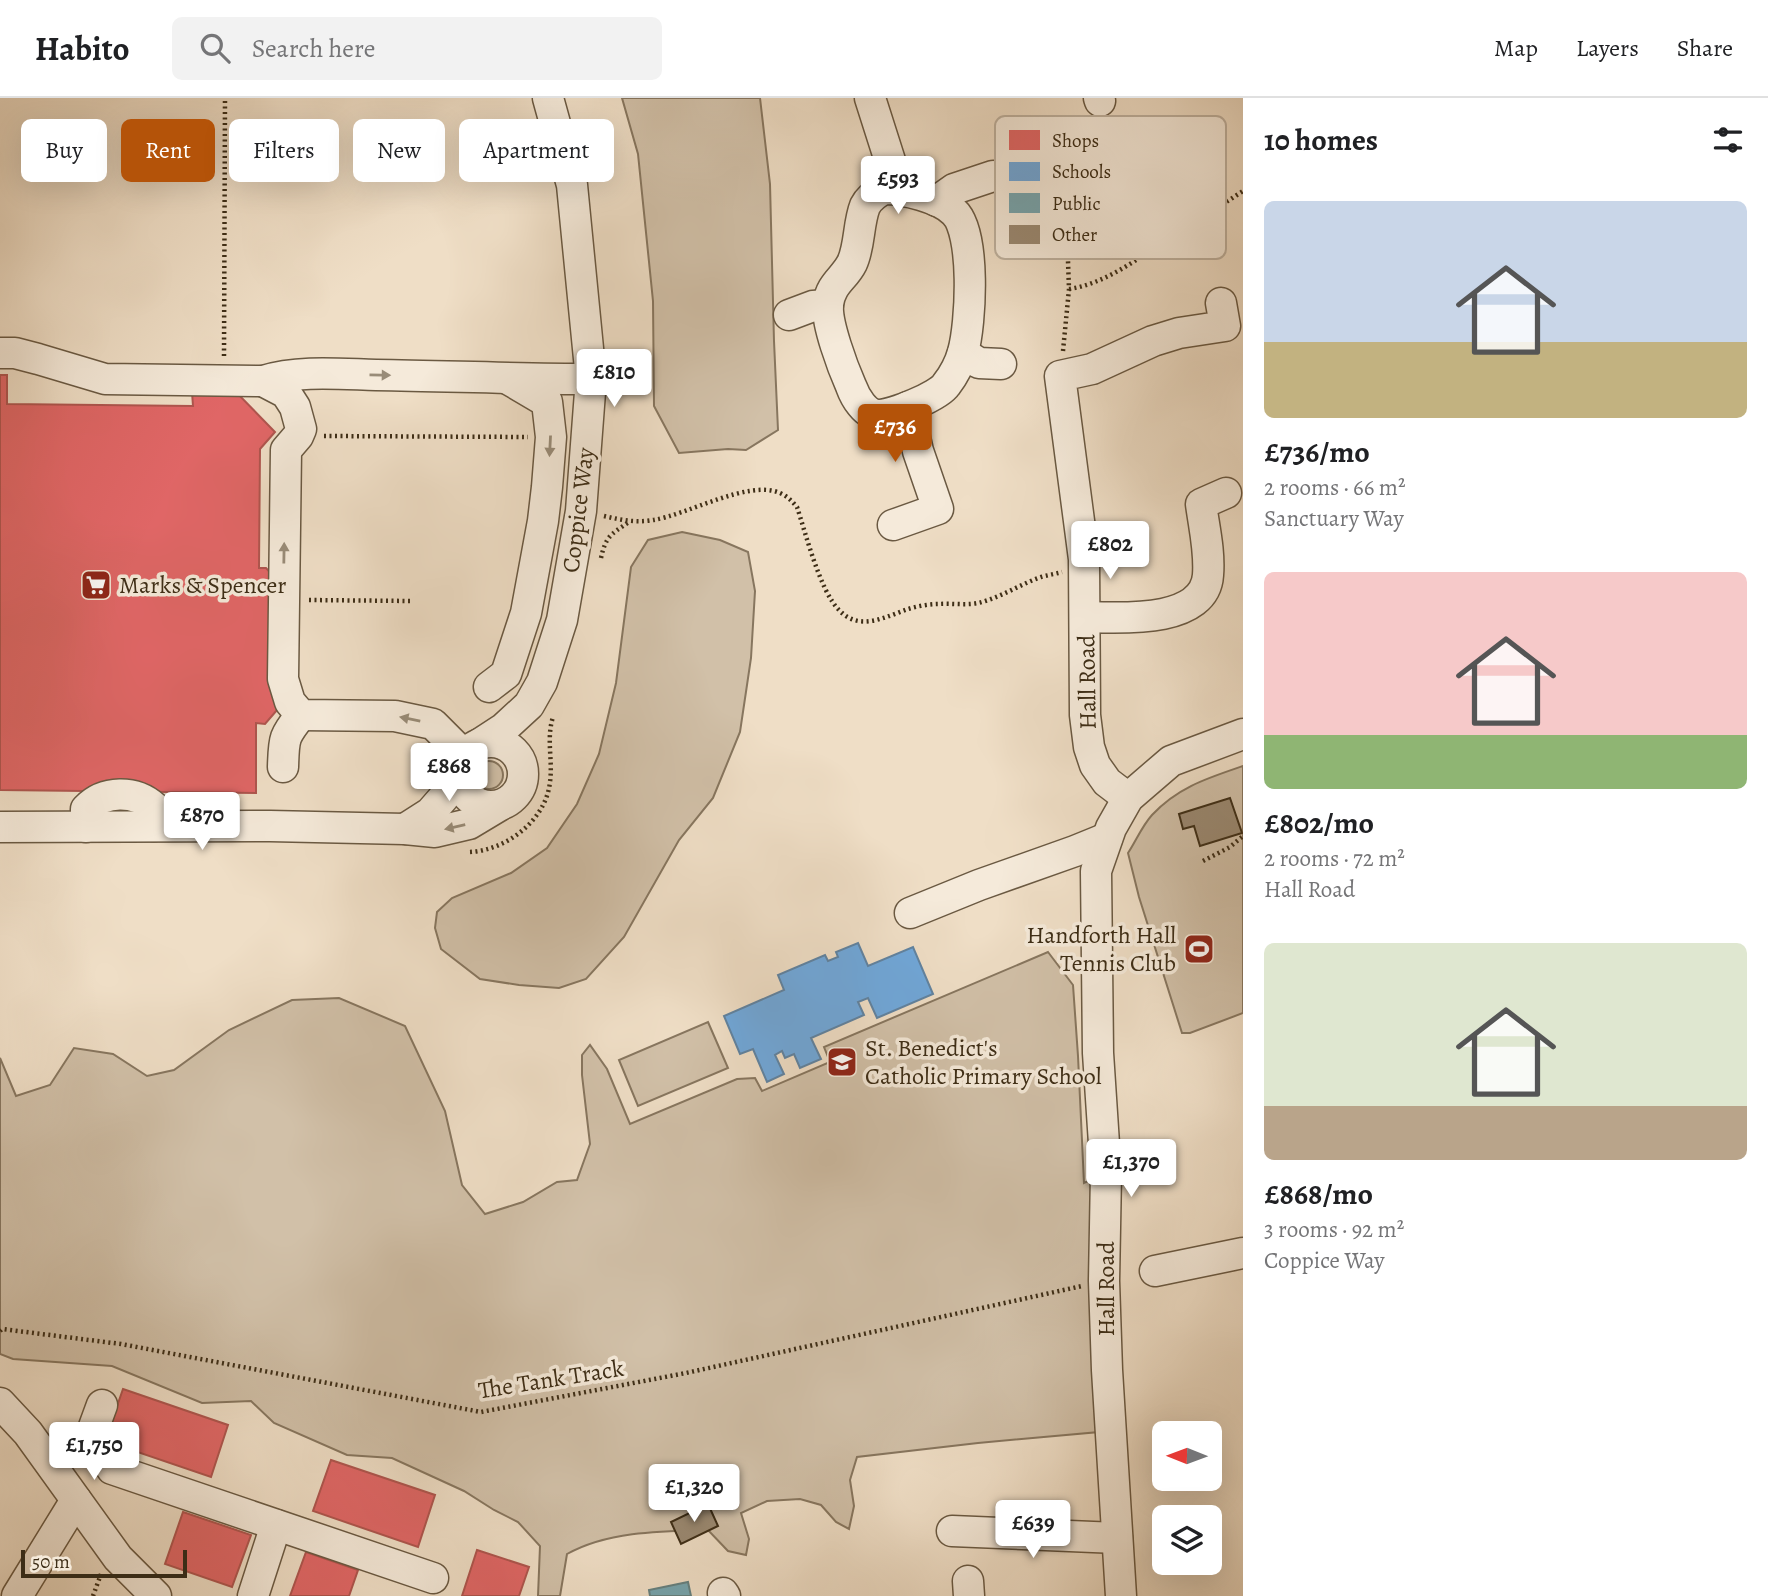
<!DOCTYPE html>
<meta charset="utf-8">
<style>
:root{--surface:#fff;--page:#f2f2f2;--text:#202124;--muted:#757577;--line:#e0e0e0;--accent:#b45309}
body{margin:0;font-family:Alegreya,serif;background:var(--page);color:var(--text);height:100vh;display:flex;flex-direction:column;font-size:26px;white-space:nowrap}
*{box-sizing:border-box;margin:0}
p{font-size:23px;color:var(--muted)}
.icon{flex:none;width:38px;height:38px;fill:none;stroke:currentColor;stroke-width:2;stroke-linecap:round;stroke-linejoin:round}
.map{position:relative;flex:1;overflow:hidden}
.sheet{display:flex;flex-direction:column;background:var(--surface);width:525px}
.sheet>*{flex:none}
.hud{position:absolute;left:21px;top:21px;width:665px;height:63px;display:flex;gap:14px}
.needle{width:46px;rotate:271deg}
.tools{position:absolute;left:1152px;top:1323px;display:grid;gap:14px}
.tools a{display:grid;place-items:center;width:70px;height:70px;border-radius:10px;background:var(--surface);box-shadow:0 7px 28px #0002;font-size:35px}
.scale{position:absolute;left:21px;bottom:18px;width:166px;box-sizing:border-box;padding-left:7px;border:4px solid #3d2d16;border-top:0;font-size:19px;line-height:24px;white-space:nowrap;color:#3d2d16;-webkit-text-stroke:5px #f5eada;paint-order:stroke}
.price{position:absolute;translate:-50% -60px;padding:0 16px;border-radius:7px;background:#fff;color:#222;font-size:23px;line-height:46px;filter:drop-shadow(0 2px 4px #0008)}
.price::after{content:'';position:absolute;left:50%;top:42px;width:21px;height:16px;margin-left:-10px;background:inherit;clip-path:polygon(0 0,100% 0,50% 100%)}
.price.on{background:var(--accent);color:#fff}
ul{padding:0;list-style:none}
li{display:grid;align-content:center;gap:14px;height:371px;padding:0 21px}
li span{display:grid;place-items:center;height:217px;border-radius:10px;color:#555}
li>.icon{margin-inline-start:auto}
span .icon{width:126px;height:126px;fill:#fffc;stroke-width:1}
li b{font-size:30px}
h2{display:flex;justify-content:space-between;align-items:center;height:84px;padding:0 21px;font-size:30px}
.tag{padding:0 24px;border-radius:10px;background:var(--surface);box-shadow:0 7px 28px #0002;font-size:24px;line-height:63px}
.tag.on{background:var(--accent);color:#fff}
header{display:flex;align-items:center;gap:42px;box-sizing:border-box;height:98px;padding:0 35px;background:var(--surface);border-bottom:2px solid var(--line)}
header strong{font-size:33px}
nav{display:flex;gap:38px;margin-inline-start:auto;font-size:24px}
.search{width:490px;height:63px;background:var(--page);display:flex;align-items:center;gap:18px;box-sizing:border-box;padding:0 24px;border-radius:10px;color:var(--muted);font-size:26px}
main{display:flex;flex:1;min-height:0}
.map>svg:first-child{display:block}
.green{fill:#d1c0a8;stroke:#87765f;stroke-width:2}
.shops{fill:#e06666;stroke:#af554e;stroke-width:2}
.schools{fill:#6fa8dc;stroke:#6083a1;stroke-width:2}
.public{fill:#76a5af;stroke:#658181;stroke-width:2}
.building{fill:#9a8972;stroke:#3d2d16;stroke-width:2}
.lines{fill:none;stroke-linecap:round;stroke-linejoin:round}
.minor-casing{stroke:#6a5942;stroke-width:33}
.path{stroke:#3d2d16;stroke-width:4.5;stroke-dasharray:2 3.5;stroke-linecap:butt}
.minor{stroke:#f5eada;stroke-width:30}
.oneway{fill:#998c78}
.labels{text-anchor:middle;dominant-baseline:central;stroke-width:7;stroke-linejoin:round;paint-order:stroke}
.street-label{font-size:24px;fill:#3d2d16;stroke:#f5eada}
.poi-label{font-size:24px;fill:#3d2d16;stroke:#f5eada;text-anchor:start}
.key{fill:#f5eada;stroke:#beb19f;stroke-width:2}
.key-label{font-size:19px;fill:#3d2d16}
</style>
<header>
<strong>Habito</strong>
<div class="search"><svg class="icon" aria-label="search" viewBox="0 0 24 24"><circle cx="10" cy="10" r="6"/><path d="M15 15l6 6"/></svg>Search here</div>
<nav><a>Map</a><a>Layers</a><a>Share</a></nav>
</header>
<main>
<div class="map">
<svg width="1243" height="1498" viewBox="0 0 1243 1498">
<rect width="100%" height="100%" fill="#efdec6"/>
<filter id="stains"><feTurbulence type="fractalNoise" baseFrequency=".00286" numOctaves="4"/><feColorMatrix values="0 0 0 0 .2 0 0 0 0 .09 0 0 0 0 .02 0 0 0 .5 -.17"/></filter>
<radialGradient id="worn" r=".72"><stop offset=".6" stop-color="#630" stop-opacity="0"/><stop offset="1" stop-color="#630" stop-opacity=".3"/></radialGradient>
<g class="green">
<path d="M622 0H760L770 86 774 243 778 332 746 352 728 351 679 355 654 308 653 203 638 56Z"/>
<path d="M682 434 720 442 748 454 755 493 751 560 747 587 740 634 713 700 679 742 624 839 586 881 559 890 519 887 480 881 441 851 435 830 437 814 452 800 511 775 547 750 577 706 599 656 616 585 631 469 648 442Z"/>
<circle cx="489" cy="677" r="14"/>
<path d="M1243 668V915L1190 935H1182L1139 799 1128 755C1136 743 1142 728 1152 717 1178 689 1208 680 1243 668Z"/>
<path d="M1048 854 1073 887 1078 958 1084 1085 1099 1078 1110 1333 978 1345 857 1359 850 1382 854 1408 849 1431 836 1424 821 1407 800 1401 767 1403 741 1415 749 1441 746 1457 728 1453 708 1432C662 1433 608 1433 567 1456L560 1498H538L540 1448 518 1424 494 1412 464 1393 392 1360 347 1357 274 1325 251 1303 202 1305 112 1268 13 1261 0 1256V960L16 998 50 987 74 950 113 956 147 978 174 972 229 932 292 902 339 900 405 928 445 1013 462 1087 485 1116 523 1104 557 1084 577 1082 590 1046 582 977V957L590 947 607 971 630 1026 737 981 755 980 762 993 830 964 824 949Z"/>
<path d="M708 924 728 970 638 1008 619 962Z"/>
</g>
<g class="shops">
<path d="M0 277H7V306L193 308 192 294H236L275 334 260 351 259 470H266L279 484 277 612 265 626 256 625V695L0 692Z"/>
<path d="M123 1291 228 1327 211 1379 105 1343Z"/>
<path d="M331 1362 435 1397 418 1449 313 1413Z"/>
<path d="M183 1414 251 1437 232 1489 165 1466Z"/>
<path d="M477 1452 529 1469 519 1498H462Z"/>
<path d="M306 1454 358 1472 349 1498H290Z"/>
</g>
<path class="schools" d="M858 845 868 868 913 849 933 896 877 920 868 900 858 904 864 917 811 940 821 961 800 970 794 956 785 960 782 953 775 957 784 976 767 984 753 951 740 956 724 918 784 892 778 877 825 857 828 863 838 859 836 854Z"/>
<path class="public" d="M688 1484 691 1498H650L649 1492Z"/>
<g class="building">
<path d="M1230 700 1242 735 1200 748 1194 728 1183 731 1179 716Z"/>
<path d="M708 1406 718 1428 681 1446 671 1424Z"/>
</g>
<g class="lines">
<g class="minor-casing">
<g id="minor">
<path d="M870 0 899 91"/>
<path d="M1099 0 1100 3"/>
<path d="M884 91C904 91 940 100 954 114 976 134 971 226 963 254 960 265 953 278 946 287 939 298 892 317 879 317 865 317 855 299 851 288 843 270 826 225 828 206 831 185 844 181 852 165 860 148 858 126 865 108 869 100 876 95 884 91Z"/>
<path d="M937 103 954 91 993 78"/>
<path d="M789 217 813 208 828 207"/>
<path d="M0 255H15L38 261 105 281 263 283C299 272 339 276 376 277 447 278 519 281 591 281"/>
<path d="M963 255 979 265 1001 266"/>
<path d="M263 283 286 295 295 309 301 331 298 338 286 352 283 581 290 604 301 617 395 618 433 626 464 657"/>
<path d="M893 427 938 411 918 353 908 309"/>
<path d="M1085 519C1120 520 1205 526 1208 477 1210 453 1204 429 1201 406L1226 395"/>
<path d="M489 589 506 576 526 515 543 423 547 389 551 339 547 304 508 281"/>
<circle cx="491" cy="676" r="32"/>
<path d="M481 645 504 630 529 607 542 584 562 522 581 413 591 281 572 87 548 0"/>
<path d="M283 669C284 641 283 639 301 617"/>
<path d="M1128 700 1107 684 1095 667 1089 649 1085 617 1084 461 1060 278 1092 271 1153 243 1179 235 1225 228 1221 205"/>
<path d="M0 729 270 728 405 731 435 734 469 726 499 708"/>
<path d="M86 729V711C104 692 135 692 154 709V728"/>
<path d="M405 731 430 715 444 699 458 679"/>
<path d="M910 815 979 787 1075 753 1107 740"/>
<path d="M1155 1173 1243 1155"/>
<path d="M0 1305 28 1335 118 1460 156 1498"/>
<path d="M102 1307 91 1337 112 1371 433 1480"/>
<path d="M952 1433 1117 1440"/>
<path d="M968 1483 969 1498"/>
<path d="M723 1495 725 1498"/>
<path d="M17 1498 76 1402"/>
<path d="M253 1498 276 1427"/>
<path d="M1121 1498 1107 1272 1104 1183 1106 1076 1098 955 1096 773 1111 730 1128 700 1171 663 1243 636"/>
</g>
</g>
<g class="path">
<path d="M1069 191C1104 186 1136 162 1165 143 1191 127 1217 110 1243 93"/>
<path d="M1063 253 1069 191 1066 107 1096 45 1085 23"/>
<path d="M224 258 225 0"/>
<path d="M324 338 528 339"/>
<path d="M604 418C621 422 636 425 653 422 687 417 749 381 780 395 787 398 792 403 797 409 806 436 820 493 839 512 859 534 885 519 908 511 918 508 929 506 939 506 953 505 969 508 982 504 1003 498 1021 486 1041 479 1048 477 1055 476 1062 474"/>
<path d="M601 460C606 438 610 437 629 424"/>
<path d="M309 502 411 503"/>
<path d="M470 754C507 752 546 722 550 684 553 662 546 641 553 619"/>
<path d="M1203 763 1230 749 1243 738"/>
<path d="M0 1233 2 1231 121 1246 481 1314 686 1275 1082 1188"/>
<path d="M93 1498 101 1476"/>
</g>
<use href="#minor" class="minor"/>
</g>
<defs><path id="oneway-solid" d="M-6-.8H1V-3.2L6.5 0L1 3.2V.8H-6Z" transform="scale(1.75)"/></defs>
<g class="oneway">
<use href="#oneway-solid" transform="translate(380 277) rotate(1)"/>
<use href="#oneway-solid" transform="translate(550 348) rotate(93)"/>
<use href="#oneway-solid" transform="translate(284 455) rotate(-89)"/>
<use href="#oneway-solid" transform="translate(410 621) rotate(-168)"/>
<use href="#oneway-solid" transform="translate(455 729) rotate(167)"/>
</g>
<defs>
<g id="supermarket-square" transform="scale(1.575)"><rect x="-9" y="-9" width="18" height="18" rx="4" fill="#8f2418" stroke="#f5eada"/><path d="M-6-5.5h2.5l.6 2H6L4.5 2H-2.5L-4.4-4H-6ZM-1.5 3.2a1.3 1.3 0 1 0 .1 0ZM3 3.2a1.3 1.3 0 1 0 .1 0Z" fill="#fff"/></g>
<g id="stadium-square" transform="scale(1.575)"><rect x="-9" y="-9" width="18" height="18" rx="4" fill="#8f2418" stroke="#f5eada"/><path d="M0-5a6.5 5 0 1 0 0 10a6.5 5 0 1 0 0-10ZM-3.5-1.8h7v3.6h-7Z" fill="#fff"/></g>
<g id="school-square" transform="scale(1.575)"><rect x="-9" y="-9" width="18" height="18" rx="4" fill="#8f2418" stroke="#f5eada"/><path d="M0-5L7-2L0 1L-7-2ZM-4 1L0 2.5L4 1V4Q0 6-4 4Z" fill="#fff"/></g>
</defs>
<g fill-rule="evenodd">
<use href="#supermarket-square" x="96" y="487"/>
<use href="#stadium-square" x="1199" y="851"/>
<use href="#school-square" x="842" y="964"/>
</g>
<g class="labels">
<g class="street-label">
<text transform="translate(578 412) rotate(-83)">Coppice Way</text>
<text transform="translate(1087 584) rotate(-91)">Hall Road</text>
<text transform="translate(1106 1191) rotate(-90)">Hall Road</text>
<text transform="translate(551 1281) rotate(-9)">The Tank Track</text>
</g>
<g class="poi-label">
<text x="119" y="487">Marks &amp; Spencer</text>
<text x="1176" y="837" text-anchor="end">Handforth Hall<tspan x="1176" dy="28">Tennis Club</tspan></text>
<text x="865" y="950">St. Benedict's<tspan x="865" dy="28">Catholic Primary School</tspan></text>
</g>
</g>
<rect x="995" y="18" width="231" height="143" rx="10" class="key"/>
<rect x="1009" y="32" width="31" height="20" fill="#e06666"/>
<rect x="1009" y="64" width="31" height="19" fill="#6fa8dc"/>
<rect x="1009" y="95" width="31" height="20" fill="#76a5af"/>
<rect x="1009" y="127" width="31" height="19" fill="#9a8972"/>
<g class="key-label">
<text x="1052" y="49">Shops</text>
<text x="1052" y="80">Schools</text>
<text x="1052" y="112">Public</text>
<text x="1052" y="143">Other</text>
</g>
<rect width="100%" height="100%" filter="url(#stains)"/>
<rect width="100%" height="100%" fill="url(#worn)"/>
</svg>
<div class="tools">
<a><svg class="needle" viewBox="-14 -14 28 28"><path d="M0-13l5 13h-10z" fill="#e53935"/><path d="M0 13l5-13h-10z" fill="#757577"/></svg></a>
<a><svg class="icon" aria-label="layers" viewBox="0 0 24 24"><path d="M12 4l9 5-9 5-9-5zM3 14l9 5 9-5"/></svg></a>
</div>
<div class="scale">50 m</div>
<b class="price" style="left:898px;top:118px">£593</b>
<b class="price" style="left:614px;top:311px">£810</b>
<b class="price on" style="left:895px;top:366px">£736</b>
<b class="price" style="left:1110px;top:483px">£802</b>
<b class="price" style="left:449px;top:705px">£868</b>
<b class="price" style="left:202px;top:754px">£870</b>
<b class="price" style="left:1131px;top:1101px">£1,370</b>
<b class="price" style="left:94px;top:1384px">£1,750</b>
<b class="price" style="left:694px;top:1426px">£1,320</b>
<b class="price" style="left:1033px;top:1462px">£639</b>
<div class="hud">
<a class="tag">Buy</a>
<a class="tag on">Rent</a>
<a class="tag">Filters</a>
<a class="tag">New</a>
<a class="tag">Apartment</a>
</div>
</div>
<section class="sheet">
<h2>10 homes<svg class="icon" aria-label="filters" viewBox="0 0 24 24"><path d="M4 7h16M4 17h16"/><circle cx="9" cy="7" r="2"/><circle cx="15" cy="17" r="2"/></svg></h2>
<ul>
<li><span style="background:linear-gradient(#c9d6e8 65%,#c2b280 0)"><svg class="icon" aria-label="home" viewBox="0 0 24 24"><path d="M3 11l9-7 9 7M6 9v11h12V9"/></svg></span><div><b>£736/mo</b><p>2 rooms · 66 m²</p><p>Sanctuary Way</p></div></li>
<li><span style="background:linear-gradient(#f6c9c9 75%,#8fb573 0)"><svg class="icon" aria-label="home" viewBox="0 0 24 24"><path d="M3 11l9-7 9 7M6 9v11h12V9"/></svg></span><div><b>£802/mo</b><p>2 rooms · 72 m²</p><p>Hall Road</p></div></li>
<li><span style="background:linear-gradient(#dfe7d0 75%,#b9a48a 0)"><svg class="icon" aria-label="home" viewBox="0 0 24 24"><path d="M3 11l9-7 9 7M6 9v11h12V9"/></svg></span><div><b>£868/mo</b><p>3 rooms · 92 m²</p><p>Coppice Way</p></div></li>
</ul>
</section>
</main>
